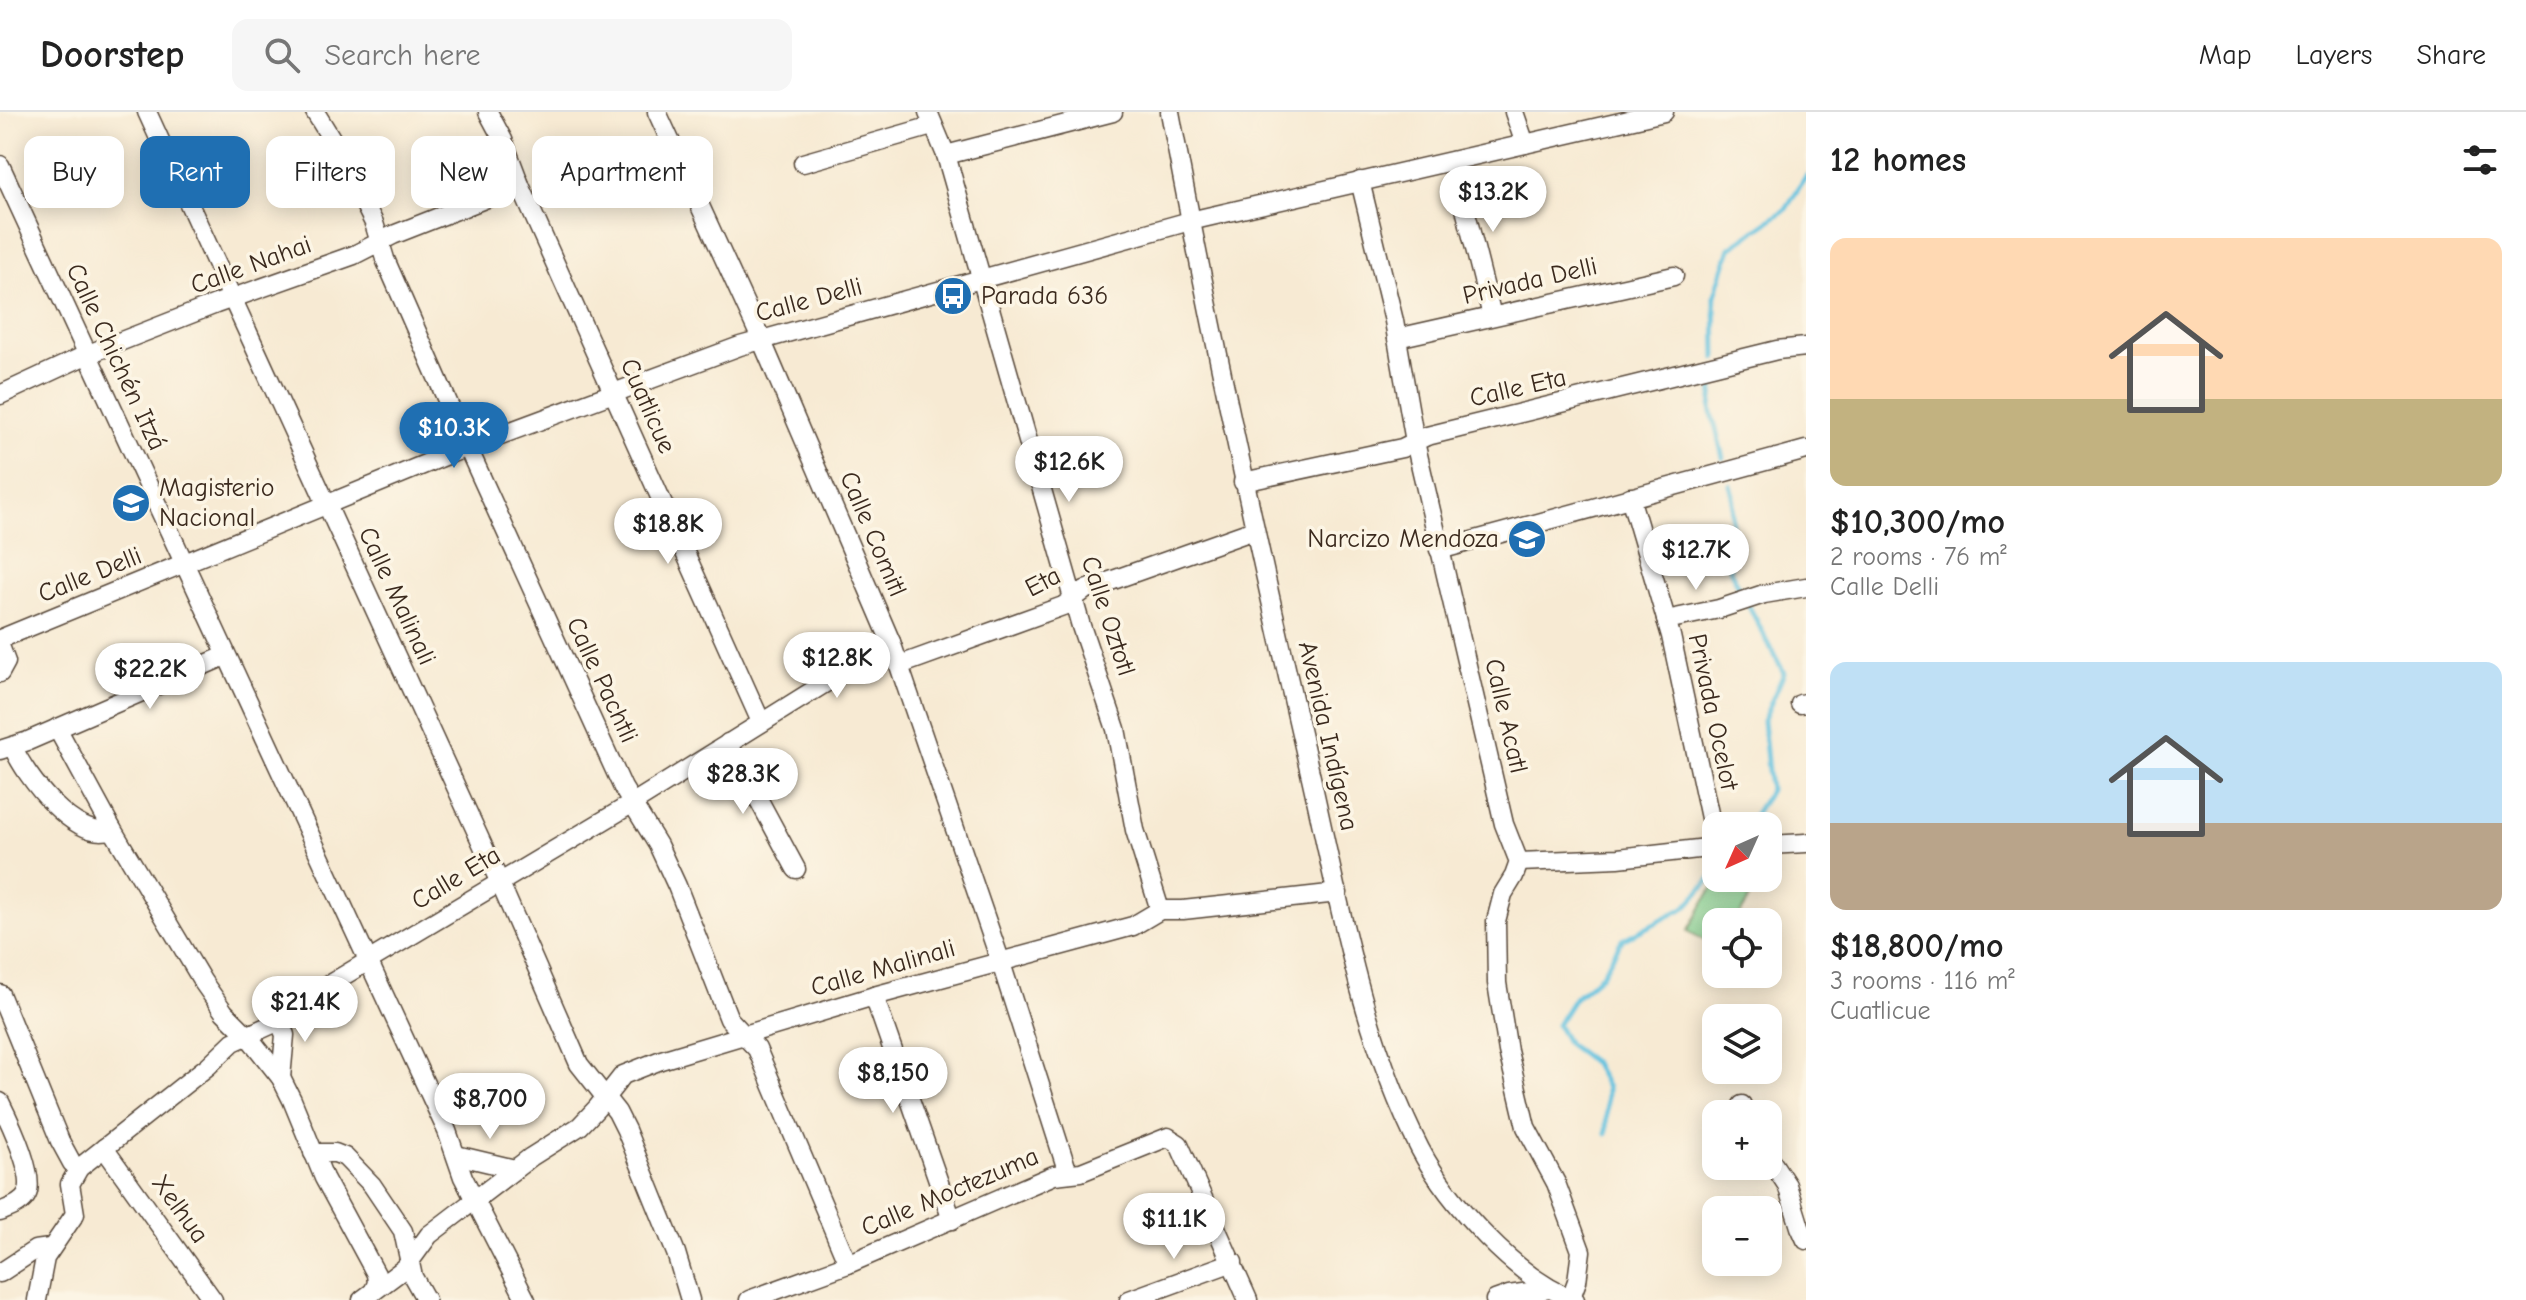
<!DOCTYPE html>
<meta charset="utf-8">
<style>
:root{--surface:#fff;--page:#f6f6f6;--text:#222;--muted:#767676;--line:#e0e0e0;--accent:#1f6fb2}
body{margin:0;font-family:"Comic Neue",sans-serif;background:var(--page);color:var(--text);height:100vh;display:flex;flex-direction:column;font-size:30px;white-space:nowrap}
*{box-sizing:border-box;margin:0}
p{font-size:26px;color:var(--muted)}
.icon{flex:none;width:44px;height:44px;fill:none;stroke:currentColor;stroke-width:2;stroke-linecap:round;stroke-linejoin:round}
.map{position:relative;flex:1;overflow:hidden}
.drawer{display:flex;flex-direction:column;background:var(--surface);width:720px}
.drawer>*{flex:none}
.guide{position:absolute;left:24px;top:24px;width:760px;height:72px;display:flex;gap:16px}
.needle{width:52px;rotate:225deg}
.buttons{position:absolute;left:1702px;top:700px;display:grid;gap:16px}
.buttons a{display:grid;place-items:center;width:80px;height:80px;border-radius:16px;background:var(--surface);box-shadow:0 4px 20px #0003;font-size:40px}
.price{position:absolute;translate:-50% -68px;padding:0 18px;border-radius:28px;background:#fff;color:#222;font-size:26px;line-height:52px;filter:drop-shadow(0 2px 4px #0008)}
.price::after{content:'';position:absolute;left:50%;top:48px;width:24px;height:18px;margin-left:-12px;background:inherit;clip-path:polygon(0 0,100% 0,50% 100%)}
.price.selected{background:var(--accent);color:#fff}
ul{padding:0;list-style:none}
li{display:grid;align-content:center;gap:16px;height:424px;padding:0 24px}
li span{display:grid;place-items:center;height:248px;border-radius:16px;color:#555}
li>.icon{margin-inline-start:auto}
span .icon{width:144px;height:144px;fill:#fffc;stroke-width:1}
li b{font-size:34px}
h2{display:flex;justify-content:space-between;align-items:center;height:96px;padding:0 24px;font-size:34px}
.pill{padding:0 28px;border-radius:16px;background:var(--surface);box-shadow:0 4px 20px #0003;font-size:28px;line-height:72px}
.pill.selected{background:var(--accent);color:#fff}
header{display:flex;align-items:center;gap:48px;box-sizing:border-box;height:112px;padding:0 40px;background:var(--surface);border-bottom:2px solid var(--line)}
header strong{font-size:38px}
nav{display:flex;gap:44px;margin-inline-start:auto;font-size:28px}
.search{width:560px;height:72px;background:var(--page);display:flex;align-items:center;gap:20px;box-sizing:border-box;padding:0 28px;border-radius:16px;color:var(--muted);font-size:30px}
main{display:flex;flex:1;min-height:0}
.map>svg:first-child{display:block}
.green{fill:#82d090;stroke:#5e7d57;stroke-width:2}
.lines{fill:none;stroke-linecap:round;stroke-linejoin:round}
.stream{stroke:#60c1df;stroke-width:5}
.minor-casing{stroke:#574739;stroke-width:21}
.minor{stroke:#fff;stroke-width:18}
.labels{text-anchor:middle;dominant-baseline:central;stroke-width:7;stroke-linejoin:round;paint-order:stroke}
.street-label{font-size:26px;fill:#3b2a1e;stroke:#fcf5e5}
.poi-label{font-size:26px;fill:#3b2a1e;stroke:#fcf5e5;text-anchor:start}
</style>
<header>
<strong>Doorstep</strong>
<div class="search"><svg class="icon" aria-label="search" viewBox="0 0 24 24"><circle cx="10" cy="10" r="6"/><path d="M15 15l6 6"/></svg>Search here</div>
<nav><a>Map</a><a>Layers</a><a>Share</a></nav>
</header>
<main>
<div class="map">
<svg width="1806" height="1188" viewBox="0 0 1806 1188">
<rect width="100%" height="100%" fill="#fcf5e5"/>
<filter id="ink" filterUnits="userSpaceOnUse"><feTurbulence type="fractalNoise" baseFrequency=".0125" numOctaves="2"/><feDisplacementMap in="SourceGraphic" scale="16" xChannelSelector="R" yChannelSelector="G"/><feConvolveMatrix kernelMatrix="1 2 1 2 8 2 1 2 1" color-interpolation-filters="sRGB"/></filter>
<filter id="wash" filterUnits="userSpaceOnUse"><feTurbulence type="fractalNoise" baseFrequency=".006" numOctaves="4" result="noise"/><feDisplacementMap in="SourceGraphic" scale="32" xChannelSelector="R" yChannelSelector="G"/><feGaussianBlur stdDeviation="1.8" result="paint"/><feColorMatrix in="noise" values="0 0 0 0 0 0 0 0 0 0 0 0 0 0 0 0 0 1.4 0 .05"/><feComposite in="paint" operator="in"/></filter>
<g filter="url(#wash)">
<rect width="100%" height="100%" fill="#f7ead3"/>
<path class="green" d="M1718 766 1750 785 1736 810H1716V835L1688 819Z"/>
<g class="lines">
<g class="stream">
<path d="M1716 247 1715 183 1730 136 1786 97 1806 64"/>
<path d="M1715 257 1711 296 1723 346"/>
<path d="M1730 373 1733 383 1730 458 1784 561 1763 609 1770 678 1747 714"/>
<path d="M1606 1022 1607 976 1594 951 1568 932 1557 913 1574 886 1602 863 1622 828 1686 795 1716 760"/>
</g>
</g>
</g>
<g filter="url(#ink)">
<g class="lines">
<g class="minor-casing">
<g id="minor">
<path d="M147 0 500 771 579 952 617 1000 626 1018 676 1141 690 1188"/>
<path d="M315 0 334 31 374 111 385 147 468 336 623 676 658 733 677 774 729 907 757 937 848 1152"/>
<path d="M488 0 503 28 520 73 761 610"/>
<path d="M657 0 761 227 891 530 1001 851 1068 1061"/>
<path d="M928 0 946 43 1081 514 1116 617 1135 718 1160 798"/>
<path d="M1170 0C1211 219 1258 436 1308 652 1338 781 1359 918 1420 1037 1448 1090 1518 1168 1575 1188"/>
<path d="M1514 0 1525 32"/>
<path d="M946 43 1113 0"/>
<path d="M1453 49 1492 204"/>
<path d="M803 51 932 14"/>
<path d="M0 53 447 1019 463 1065 526 1188"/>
<path d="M1360 69 1394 209 1415 330 1504 712 1519 750 1514 764 1503 782 1496 809 1497 871 1508 939 1526 1015 1556 1071 1581 1139 1577 1169 1570 1188"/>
<path d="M1397 226 1674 164"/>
<path d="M0 283 86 243 216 192 354 143 393 123 520 73"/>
<path d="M1243 370 1402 336 1427 324 1777 238 1806 235"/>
<path d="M1630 385 1671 524 1716 734"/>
<path d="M1439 438 1806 338"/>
<path d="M1666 508 1719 497 1764 482 1806 475"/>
<path d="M0 527 452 341 740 234 1190 109 1664 0"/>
<path d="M0 534 6 550 0 561"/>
<path d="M900 553 1063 494 1085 478 1254 418"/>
<path d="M1800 592 1806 591"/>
<path d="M57 616 112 717 203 870 224 900 247 923 281 966 292 988 324 1066 376 1162 377 1171 373 1180"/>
<path d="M728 631 796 757"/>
<path d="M13 635C25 664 76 731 112 717"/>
<path d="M0 638 28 629 225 544"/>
<path d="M1768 733 1806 731"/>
<path d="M1519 750 1618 746 1716 735"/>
<path d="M0 882 60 1029 72 1051 79 1056"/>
<path d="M874 884 952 1108"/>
<path d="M279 908 285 923 281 966"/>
<path d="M0 990C9 1008 36 1064 27 1082 23 1092 9 1096 0 1100"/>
<path d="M1742 993 1745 1002"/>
<path d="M104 1036 213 1188"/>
<path d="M313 1041H335L345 1045 372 1073 403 1119 413 1165 426 1188"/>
<path d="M456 1043 515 1057"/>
<path d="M1768 1044 1787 1073 1800 1115 1806 1128"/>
<path d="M0 1161 35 1138 50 1136"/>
<path d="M37 1188 45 1146 75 1102 70 1072 79 1056 208 954 233 930 275 911 308 885 633 691 891 530"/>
<path d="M362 1188 405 1156 429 1123 531 1045 580 1014 597 996 623 963 661 948 874 884 1133 814 1160 798H1183L1338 781"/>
<path d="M749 1188 848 1152 1054 1063 1081 1060 1168 1025 1179 1032 1248 1188"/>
<path d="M1129 1188 1233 1150"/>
<path d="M1495 1188 1509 1183 1549 1177"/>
</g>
</g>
<use href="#minor" class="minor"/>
</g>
</g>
<defs>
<g id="bus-disc" transform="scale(2)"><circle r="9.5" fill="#1f6fb2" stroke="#fcf5e5"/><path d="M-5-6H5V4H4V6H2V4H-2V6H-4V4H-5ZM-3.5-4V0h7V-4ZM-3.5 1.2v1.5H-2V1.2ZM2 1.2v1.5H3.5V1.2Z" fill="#fff"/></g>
<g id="school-disc" transform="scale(2)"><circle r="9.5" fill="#1f6fb2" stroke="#fcf5e5"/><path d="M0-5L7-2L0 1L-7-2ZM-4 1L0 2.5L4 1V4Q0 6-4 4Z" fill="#fff"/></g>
</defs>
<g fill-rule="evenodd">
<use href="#bus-disc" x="953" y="184"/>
<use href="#school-disc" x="131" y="391"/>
<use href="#school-disc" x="1527" y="427"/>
</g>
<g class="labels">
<g class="street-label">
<text transform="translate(251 153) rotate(-20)">Calle Nahai</text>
<text transform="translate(1530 169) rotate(-13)">Privada Delli</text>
<text transform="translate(809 188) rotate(-15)">Calle Delli</text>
<text transform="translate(116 245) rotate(65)">Calle Chichén Itzá</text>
<text transform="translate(1518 276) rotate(-13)">Calle Eta</text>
<text transform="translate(648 294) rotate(66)">Cuatlicue</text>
<text transform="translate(873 422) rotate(67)">Calle Comitl</text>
<text transform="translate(90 463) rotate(-22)">Calle Delli</text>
<text transform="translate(1043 470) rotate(-27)">Eta</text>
<text transform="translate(397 484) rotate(65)">Calle Malinali</text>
<text transform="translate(1108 504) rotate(72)">Calle Oztotl</text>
<text transform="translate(602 568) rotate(65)">Calle Pachtli</text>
<text transform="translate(1713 600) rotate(78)">Privada Ocelot</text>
<text transform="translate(1506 604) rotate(77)">Calle Acatl</text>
<text transform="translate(1328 624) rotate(77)">Avenida Indígena</text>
<text transform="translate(456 766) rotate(-31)">Calle Eta</text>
<text transform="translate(883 856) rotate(-16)">Calle Malinali</text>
<text transform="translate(950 1080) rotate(-23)">Calle Moctezuma</text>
<text transform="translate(180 1097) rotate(54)">Xelhua</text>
</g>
<g class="poi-label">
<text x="981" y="184">Parada 636</text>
<text x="159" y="376">Magisterio<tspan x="159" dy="30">Nacional</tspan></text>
<text x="1499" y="427" text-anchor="end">Narcizo Mendoza</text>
</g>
</g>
</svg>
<div class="buttons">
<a><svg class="needle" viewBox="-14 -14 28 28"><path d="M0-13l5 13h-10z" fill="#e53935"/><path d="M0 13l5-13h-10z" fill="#767676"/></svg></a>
<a><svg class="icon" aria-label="locate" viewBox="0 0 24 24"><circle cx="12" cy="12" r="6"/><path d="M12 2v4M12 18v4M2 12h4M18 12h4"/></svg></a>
<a><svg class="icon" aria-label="layers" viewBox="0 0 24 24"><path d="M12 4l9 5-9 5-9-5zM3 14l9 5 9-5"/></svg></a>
<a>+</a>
<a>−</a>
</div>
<b class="price" style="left:1493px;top:122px">$13.2K</b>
<b class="price selected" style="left:454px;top:358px">$10.3K</b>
<b class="price" style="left:1069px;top:392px">$12.6K</b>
<b class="price" style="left:668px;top:454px">$18.8K</b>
<b class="price" style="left:1696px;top:480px">$12.7K</b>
<b class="price" style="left:837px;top:588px">$12.8K</b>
<b class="price" style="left:150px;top:599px">$22.2K</b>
<b class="price" style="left:743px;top:704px">$28.3K</b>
<b class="price" style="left:305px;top:932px">$21.4K</b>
<b class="price" style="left:893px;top:1003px">$8,150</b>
<b class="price" style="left:490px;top:1029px">$8,700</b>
<b class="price" style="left:1174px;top:1149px">$11.1K</b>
<div class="guide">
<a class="pill">Buy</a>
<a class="pill selected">Rent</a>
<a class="pill">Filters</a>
<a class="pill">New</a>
<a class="pill">Apartment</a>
</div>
</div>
<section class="drawer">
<h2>12 homes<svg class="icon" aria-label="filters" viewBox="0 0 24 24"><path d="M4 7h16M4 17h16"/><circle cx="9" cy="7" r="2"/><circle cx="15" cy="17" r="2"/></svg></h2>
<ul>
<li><span style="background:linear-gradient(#ffd9b3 65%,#c2b280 0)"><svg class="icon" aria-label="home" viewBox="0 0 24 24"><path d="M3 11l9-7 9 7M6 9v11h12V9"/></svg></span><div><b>$10,300/mo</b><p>2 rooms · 76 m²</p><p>Calle Delli</p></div></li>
<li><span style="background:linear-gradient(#bfe0f5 65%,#b9a48a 0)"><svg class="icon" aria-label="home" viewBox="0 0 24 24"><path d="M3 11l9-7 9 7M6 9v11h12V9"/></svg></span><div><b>$18,800/mo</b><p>3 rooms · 116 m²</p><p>Cuatlicue</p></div></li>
</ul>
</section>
</main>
